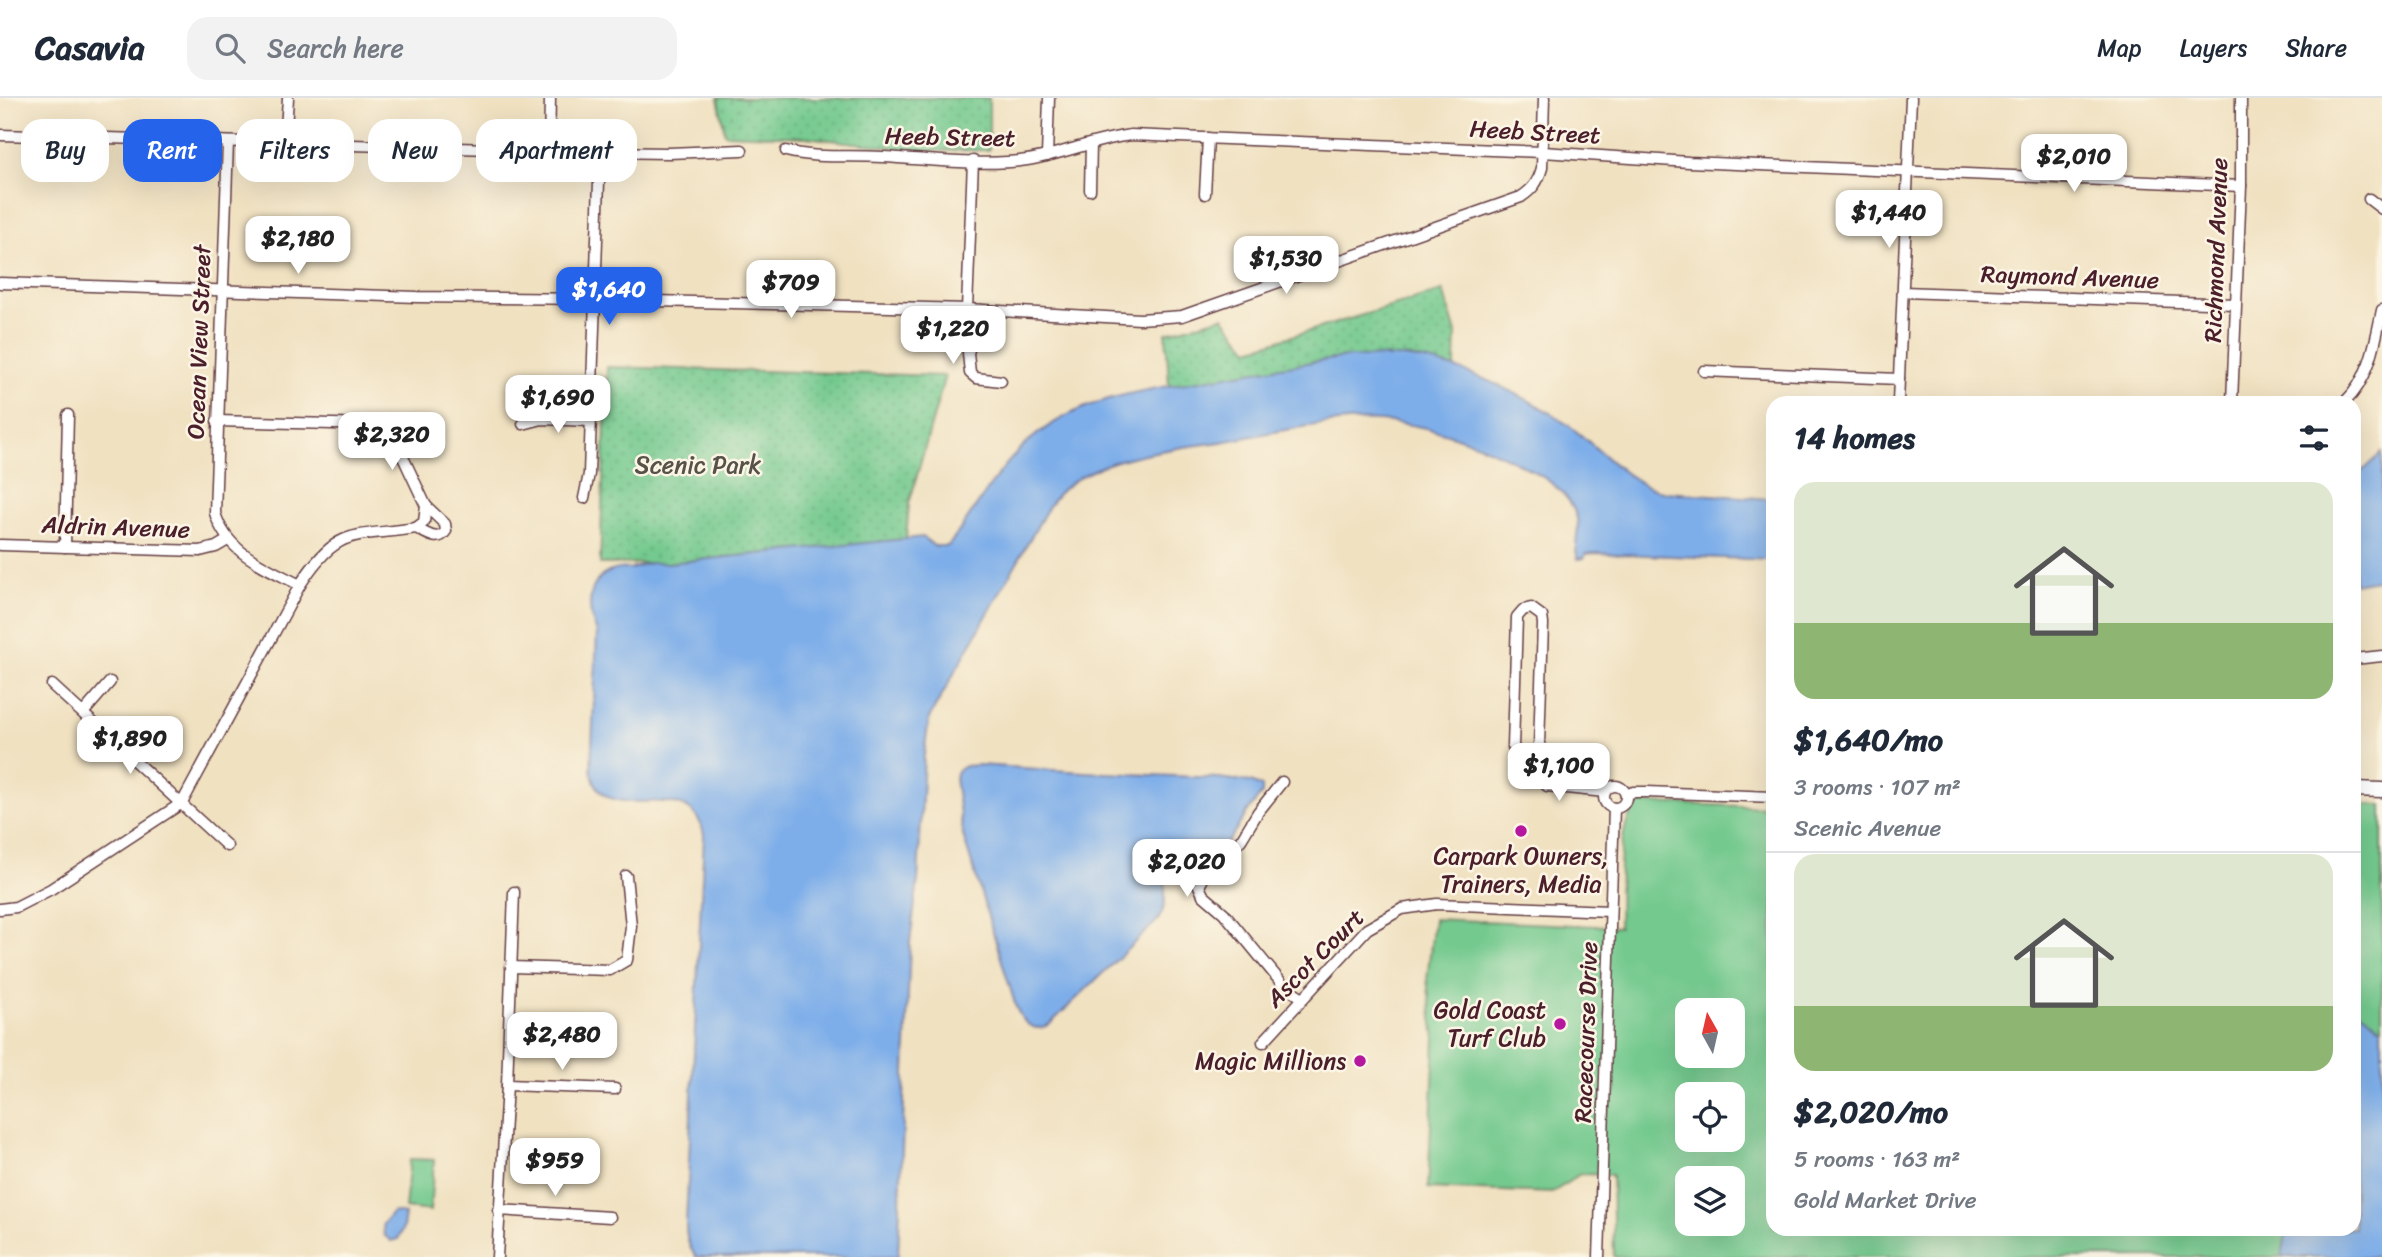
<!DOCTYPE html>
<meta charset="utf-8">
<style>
:root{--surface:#fff;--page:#f2f2f3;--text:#1f2937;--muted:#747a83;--line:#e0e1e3;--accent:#2563eb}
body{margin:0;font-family:Sriracha,sans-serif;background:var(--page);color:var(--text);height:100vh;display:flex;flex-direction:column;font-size:26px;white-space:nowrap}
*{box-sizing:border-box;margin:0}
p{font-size:23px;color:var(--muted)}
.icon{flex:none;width:38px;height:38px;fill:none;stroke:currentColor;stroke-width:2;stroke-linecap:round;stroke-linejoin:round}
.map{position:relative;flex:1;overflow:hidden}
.panel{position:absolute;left:1766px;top:298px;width:595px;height:840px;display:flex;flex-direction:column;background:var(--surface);border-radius:21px;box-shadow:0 7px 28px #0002}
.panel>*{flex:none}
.banner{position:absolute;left:21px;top:21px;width:665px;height:63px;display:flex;gap:14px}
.needle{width:46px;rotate:352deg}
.fabs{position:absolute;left:1675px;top:900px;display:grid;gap:14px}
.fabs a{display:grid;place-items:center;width:70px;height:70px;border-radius:14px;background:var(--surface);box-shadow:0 7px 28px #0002;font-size:35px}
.price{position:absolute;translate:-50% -60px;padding:0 16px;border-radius:14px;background:#fff;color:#222;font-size:23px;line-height:46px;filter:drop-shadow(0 2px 4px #0008)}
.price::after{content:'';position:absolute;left:50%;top:42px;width:21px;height:16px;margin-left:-10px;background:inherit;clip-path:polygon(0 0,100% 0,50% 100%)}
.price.selected{background:var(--accent);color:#fff}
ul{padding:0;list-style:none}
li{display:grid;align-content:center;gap:14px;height:371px;padding:0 28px}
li+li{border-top:2px solid var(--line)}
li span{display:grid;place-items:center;height:217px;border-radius:21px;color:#555}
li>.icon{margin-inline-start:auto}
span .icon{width:126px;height:126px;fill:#fffc;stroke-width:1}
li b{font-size:30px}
h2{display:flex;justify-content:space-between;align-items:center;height:84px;padding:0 28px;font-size:30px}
.chip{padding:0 24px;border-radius:21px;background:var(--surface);box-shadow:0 7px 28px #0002;font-size:24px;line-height:63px}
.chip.selected{background:var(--accent);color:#fff}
header{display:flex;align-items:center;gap:42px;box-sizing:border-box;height:98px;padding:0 35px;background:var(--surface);border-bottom:2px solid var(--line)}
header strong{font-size:33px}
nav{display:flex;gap:38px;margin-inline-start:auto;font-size:24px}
.search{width:490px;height:63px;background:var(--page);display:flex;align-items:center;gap:18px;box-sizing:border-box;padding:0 24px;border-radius:21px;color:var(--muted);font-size:26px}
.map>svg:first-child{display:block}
.park{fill:url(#park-dots);stroke:#5e745c;stroke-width:2}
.pitch{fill:#73c98e;stroke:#5e745c;stroke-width:2;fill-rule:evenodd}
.water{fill:#7eaee9;stroke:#64668a;stroke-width:2}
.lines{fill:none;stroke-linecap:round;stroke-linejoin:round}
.street-casing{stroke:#633c42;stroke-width:13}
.secondary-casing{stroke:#633c42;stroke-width:17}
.street{stroke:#fff;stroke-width:10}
.secondary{stroke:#fff;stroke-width:14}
.poi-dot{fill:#b5179e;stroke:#fcf5e5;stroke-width:2.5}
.labels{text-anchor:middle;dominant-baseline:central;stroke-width:5;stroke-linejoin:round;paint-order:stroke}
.street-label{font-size:24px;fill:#4a1f2b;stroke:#fcf5e5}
.park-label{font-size:24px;fill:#565249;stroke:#fcf5e5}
.poi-label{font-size:24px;fill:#4a1f2b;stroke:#fcf5e5;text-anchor:end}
</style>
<header>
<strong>Casavia</strong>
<div class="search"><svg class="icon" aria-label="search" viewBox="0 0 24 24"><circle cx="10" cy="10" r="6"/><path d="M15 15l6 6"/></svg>Search here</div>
<nav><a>Map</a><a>Layers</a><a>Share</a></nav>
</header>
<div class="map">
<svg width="2382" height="1159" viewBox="0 0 2382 1159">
<defs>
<pattern id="park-dots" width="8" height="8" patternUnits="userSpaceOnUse" patternTransform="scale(1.75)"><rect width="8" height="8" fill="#73c98e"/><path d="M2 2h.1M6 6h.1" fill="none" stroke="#65ac7b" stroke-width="1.8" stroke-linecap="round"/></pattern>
</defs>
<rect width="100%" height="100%" fill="#fcf5e5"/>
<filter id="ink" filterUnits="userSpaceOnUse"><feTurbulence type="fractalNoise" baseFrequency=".0143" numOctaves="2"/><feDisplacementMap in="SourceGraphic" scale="14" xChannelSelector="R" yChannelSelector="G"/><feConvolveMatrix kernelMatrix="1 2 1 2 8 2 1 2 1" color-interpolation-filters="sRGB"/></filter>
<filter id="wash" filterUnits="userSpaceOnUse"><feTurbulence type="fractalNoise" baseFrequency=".00686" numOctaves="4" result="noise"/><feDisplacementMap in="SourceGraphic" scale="28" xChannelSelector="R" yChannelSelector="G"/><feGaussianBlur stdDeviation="1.57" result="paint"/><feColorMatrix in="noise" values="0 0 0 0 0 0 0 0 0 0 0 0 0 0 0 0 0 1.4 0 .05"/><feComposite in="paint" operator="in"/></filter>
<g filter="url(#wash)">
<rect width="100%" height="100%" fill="#f0e1c1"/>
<g class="park">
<path d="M718 0H989V52L921 53 806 39 725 36Z"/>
<path d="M1443 193 1456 235 1455 270 1410 259H1347L1169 288 1166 235 1223 219 1249 251Z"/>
<path d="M607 269 945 278 909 406 906 441 669 465 600 466Z"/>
</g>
<g class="pitch">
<path d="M1642 705 1773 709V1130H2354V706L2382 707V1159H1614L1612 1077 1580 1076 1552 1095 1428 1090 1435 940 1427 882 1434 821 1619 829C1621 802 1613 718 1642 705ZM1687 912H1732V957H1687ZM1687 996H1732V1041H1687ZM1687 1080H1732V1125H1687Z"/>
<path d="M410 1061 434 1062 430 1113 405 1110Z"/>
</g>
<g class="water">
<path d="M1347 259C1368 259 1391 257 1411 260 1461 266 1527 298 1568 327 1599 349 1625 384 1663 394L1773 401V462L1593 455 1586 456 1584 460 1578 461C1574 449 1577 441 1578 429 1578 414 1568 399 1556 389 1541 375 1519 366 1501 357 1455 335 1400 319 1348 323 1308 326 1267 336 1227 343 1175 351 1097 356 1058 396 1050 404 1044 417 1038 427L929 620 924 657 918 782 910 844 898 1159H696C688 1148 686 1139 686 1125L704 737C691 669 601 738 591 671L597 534C585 510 587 476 619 471 623 470 626 471 630 471 636 470 641 467 646 466 653 464 662 465 669 465L923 439 934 448H948C976 413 995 372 1030 342 1081 299 1141 293 1204 282 1252 273 1299 266 1347 259Z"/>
<path d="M2382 355V481L2354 486V376L2365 371Z"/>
<path d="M979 667 1084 674 1218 680 1251 684 1262 689V696C1240 719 1231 748 1205 768 1194 777 1176 767 1167 781 1163 788 1166 795 1165 802 1165 810 1161 816 1158 822L1051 925C1034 937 1023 925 1016 909L963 737 955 680 957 673 965 668Z"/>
<path d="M2354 911 2365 916 2382 931V1159H2282L2287 1131 2354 1130Z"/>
<path d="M393 1114 405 1116 403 1130 398 1141 391 1143 384 1137 383 1126Z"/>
</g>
</g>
<g filter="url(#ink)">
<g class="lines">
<g class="street-casing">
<g id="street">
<path d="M0 37 600 54 669 55 742 52"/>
<path d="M285 46 288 0"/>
<path d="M549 53 550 0"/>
<path d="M786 53C818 61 849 57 882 59 928 61 982 69 1027 62 1063 56 1096 41 1131 37L1543 54 1689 64 2241 88"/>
<path d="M1047 58 1049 0"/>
<path d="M1090 92 1091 46"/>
<path d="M1205 96 1208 40"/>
<path d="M2369 101 2382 111"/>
<path d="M0 185 417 199 594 201"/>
<path d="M1903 194 2235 206"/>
<path d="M616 202 967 211 1140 221 1182 218 1521 99C1533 91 1538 84 1542 70L1544 0"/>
<path d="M967 211 973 63"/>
<path d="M981 212 968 255 970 275 976 280 1001 283"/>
<path d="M1704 273 1899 281"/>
<path d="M1898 304 1911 0"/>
<path d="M2232 304 2241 88V0"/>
<path d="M2345 304C2370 280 2375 245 2382 212"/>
<path d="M217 323 371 327 385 331 394 340 426 408 424 424 416 430C354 440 338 427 300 487"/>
<path d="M523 326 542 321 591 323"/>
<path d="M584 400 589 376 600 54"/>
<path d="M416 430C426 435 438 445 446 433L445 426 426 408"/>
<path d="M0 447 200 453 216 449 228 442"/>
<path d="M65 449 68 317"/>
<path d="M2354 561 2382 558"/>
<path d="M52 587 227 748"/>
<path d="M84 614 110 584"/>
<path d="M1538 678 1543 526 1542 518 1531 510 1523 512 1517 519 1513 649 1547 688 1605 694"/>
<path d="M1282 684 1258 714 1241 742 1204 779 1199 788 1203 797 1224 815 1284 888 1303 900"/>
<circle cx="1615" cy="699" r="11"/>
<path d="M1626 697 1633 694H1647L1773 699"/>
<path d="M0 811 16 809 51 791 182 705 300 487C266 469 227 456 215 415L228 44"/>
<path d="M511 869 610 872 627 862 631 828 626 778"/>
<path d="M1263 944 1367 831 1402 811 1437 806 1610 813"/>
<path d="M507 987 615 991"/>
<path d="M498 1112 610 1119"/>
<path d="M497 1159 507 987 514 794"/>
<path d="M1599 1159 1614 710"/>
</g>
</g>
<g class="secondary-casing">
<path id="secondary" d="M2354 691 2382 692"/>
</g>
<use href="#street" class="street"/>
<use href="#secondary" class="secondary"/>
</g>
</g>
<g class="poi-dot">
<circle cx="1521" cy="733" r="7"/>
<circle cx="1560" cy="926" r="7"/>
<circle cx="1360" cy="963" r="7"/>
</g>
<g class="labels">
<g class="street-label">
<text transform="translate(1535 34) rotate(3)">Heeb Street</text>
<text transform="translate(950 39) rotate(1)">Heeb Street</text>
<text transform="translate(2216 152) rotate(-88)">Richmond Avenue</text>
<text transform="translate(2070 179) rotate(2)">Raymond Avenue</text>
<text transform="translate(199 244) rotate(-88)">Ocean View Street</text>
<text transform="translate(116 429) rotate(2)">Aldrin Avenue</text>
<text transform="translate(1315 860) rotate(-45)">Ascot Court</text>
<text transform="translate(1586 934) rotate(-88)">Racecourse Drive</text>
</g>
<g class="park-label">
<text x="698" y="367">Scenic Park</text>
</g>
<g class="poi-label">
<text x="1521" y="758" text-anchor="middle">Carpark Owners,<tspan x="1521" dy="28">Trainers, Media</tspan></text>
<text x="1546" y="912">Gold Coast<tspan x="1546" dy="28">Turf Club</tspan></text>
<text x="1346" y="963">Magic Millions</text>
</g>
</g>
</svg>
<div class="fabs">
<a><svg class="needle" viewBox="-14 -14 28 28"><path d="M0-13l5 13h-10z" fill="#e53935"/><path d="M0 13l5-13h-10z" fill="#747a83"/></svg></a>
<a><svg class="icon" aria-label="locate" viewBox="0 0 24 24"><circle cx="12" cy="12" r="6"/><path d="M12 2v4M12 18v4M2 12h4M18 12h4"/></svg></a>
<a><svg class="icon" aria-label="layers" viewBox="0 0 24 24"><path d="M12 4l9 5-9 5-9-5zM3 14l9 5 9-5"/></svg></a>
</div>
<b class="price" style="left:2074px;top:96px">$2,010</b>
<b class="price" style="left:1889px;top:152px">$1,440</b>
<b class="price" style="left:298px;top:178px">$2,180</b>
<b class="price" style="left:1286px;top:198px">$1,530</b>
<b class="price" style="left:791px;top:222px">$709</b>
<b class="price selected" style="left:609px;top:229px">$1,640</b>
<b class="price" style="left:953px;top:268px">$1,220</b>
<b class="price" style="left:558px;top:337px">$1,690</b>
<b class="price" style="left:392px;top:374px">$2,320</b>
<b class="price" style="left:130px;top:678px">$1,890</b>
<b class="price" style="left:1559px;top:705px">$1,100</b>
<b class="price" style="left:1187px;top:801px">$2,020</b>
<b class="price" style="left:562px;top:974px">$2,480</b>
<b class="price" style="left:555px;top:1100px">$959</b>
<div class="banner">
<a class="chip">Buy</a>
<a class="chip selected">Rent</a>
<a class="chip">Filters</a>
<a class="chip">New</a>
<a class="chip">Apartment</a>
</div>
<section class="panel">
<h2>14 homes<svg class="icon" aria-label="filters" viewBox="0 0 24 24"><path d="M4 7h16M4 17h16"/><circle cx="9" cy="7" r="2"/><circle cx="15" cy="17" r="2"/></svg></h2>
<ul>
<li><span style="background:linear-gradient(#dfe7d0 65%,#8fb573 0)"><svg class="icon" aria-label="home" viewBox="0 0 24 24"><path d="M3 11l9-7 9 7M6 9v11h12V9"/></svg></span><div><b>$1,640/mo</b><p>3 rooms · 107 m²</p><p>Scenic Avenue</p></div></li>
<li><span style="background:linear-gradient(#dfe7d0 70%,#8fb573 0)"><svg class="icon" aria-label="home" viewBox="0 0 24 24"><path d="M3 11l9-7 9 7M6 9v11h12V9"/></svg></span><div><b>$2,020/mo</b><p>5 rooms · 163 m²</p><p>Gold Market Drive</p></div></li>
</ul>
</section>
</div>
